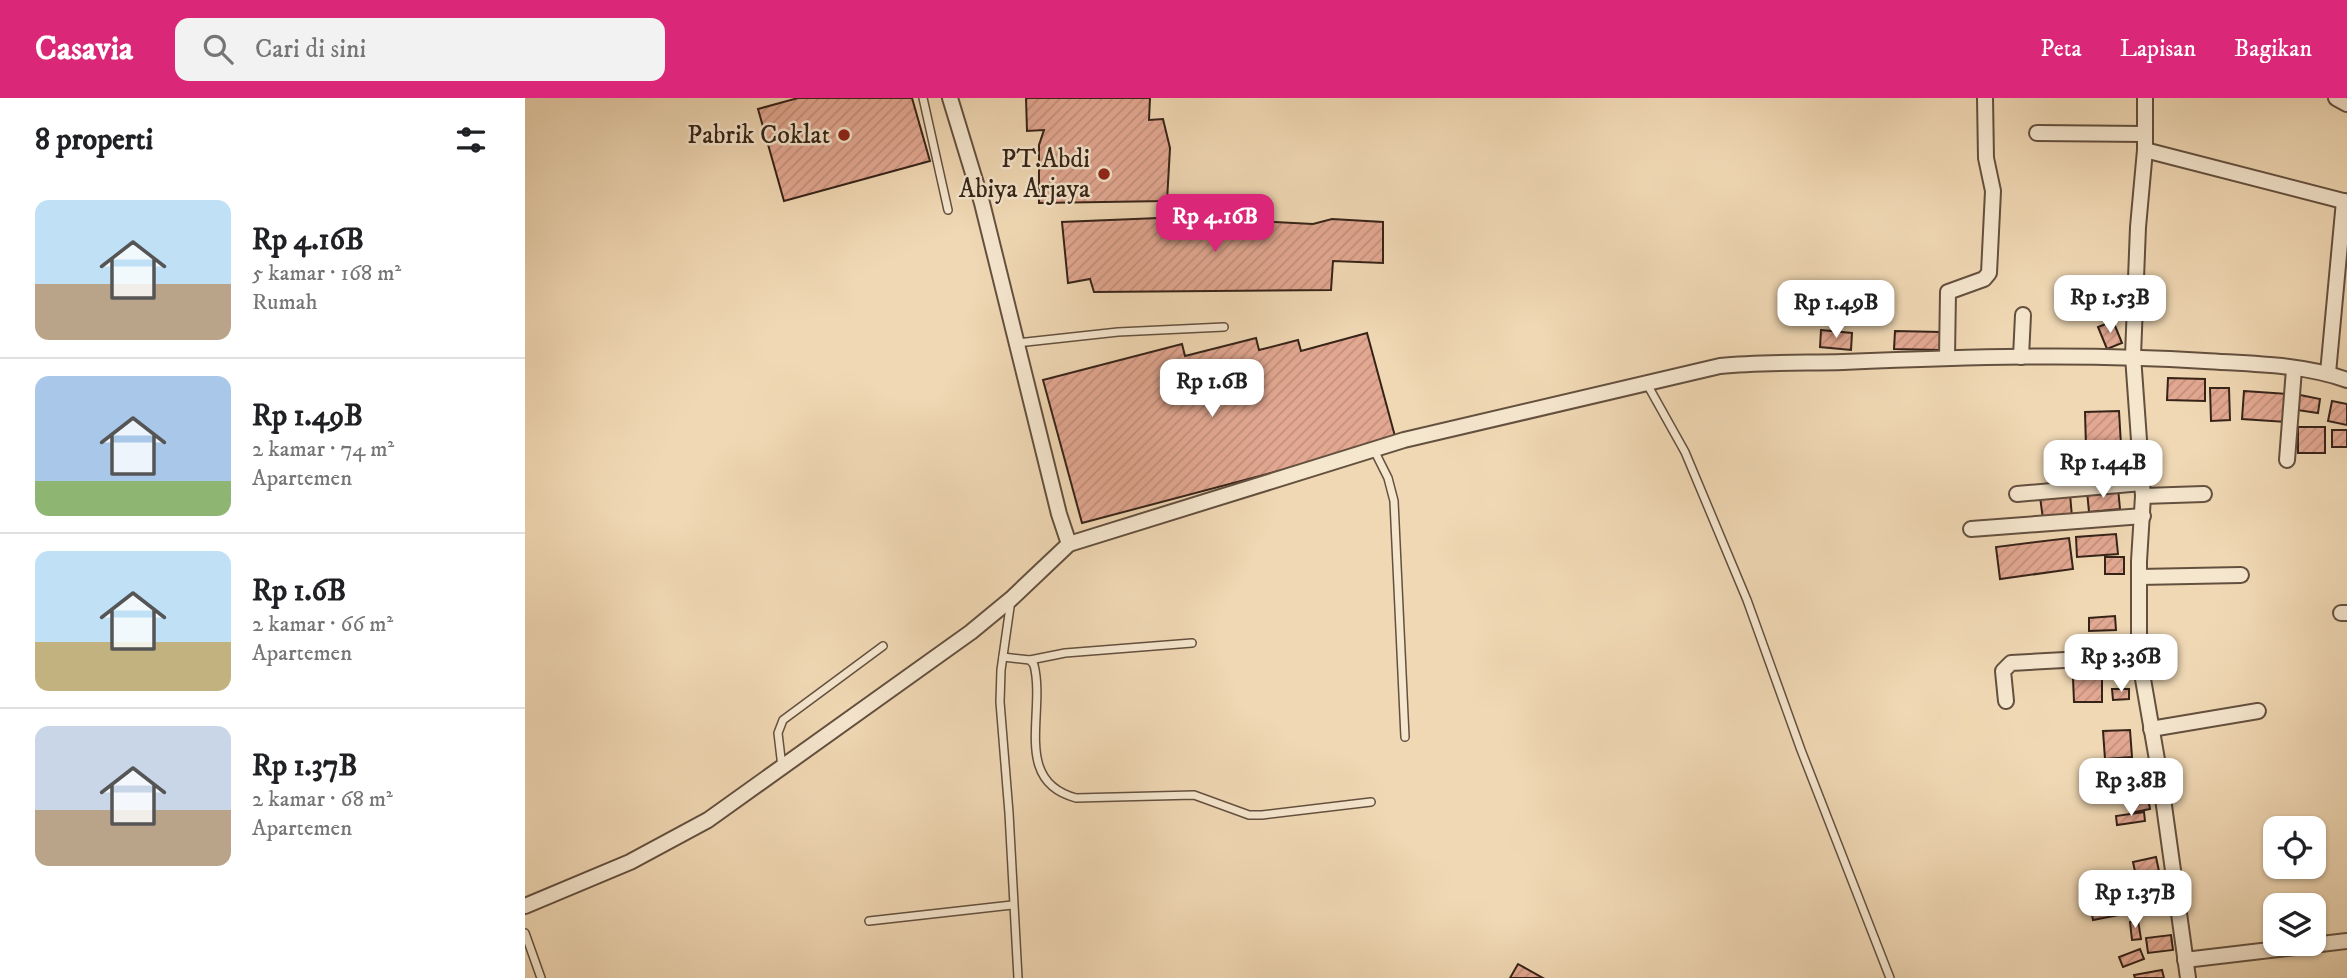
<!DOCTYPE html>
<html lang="id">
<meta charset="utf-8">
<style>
:root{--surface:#fff;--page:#f2f2f2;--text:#202124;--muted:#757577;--line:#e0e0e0;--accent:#db2777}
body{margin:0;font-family:"IM FELL DW Pica",serif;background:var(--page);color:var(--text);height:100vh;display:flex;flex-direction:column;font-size:26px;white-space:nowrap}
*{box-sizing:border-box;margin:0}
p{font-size:23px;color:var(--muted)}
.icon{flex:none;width:38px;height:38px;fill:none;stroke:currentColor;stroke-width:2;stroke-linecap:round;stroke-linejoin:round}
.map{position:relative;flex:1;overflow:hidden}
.drawer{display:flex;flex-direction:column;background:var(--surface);width:525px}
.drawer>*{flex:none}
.buttons{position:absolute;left:1738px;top:718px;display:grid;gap:14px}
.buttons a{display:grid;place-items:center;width:63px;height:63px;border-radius:14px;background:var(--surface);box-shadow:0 2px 5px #0004;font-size:35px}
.price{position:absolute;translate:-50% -60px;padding:0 16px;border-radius:14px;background:#fff;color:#222;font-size:23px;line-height:46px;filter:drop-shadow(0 2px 4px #0008)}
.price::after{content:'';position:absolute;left:50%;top:42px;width:21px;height:16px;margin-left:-10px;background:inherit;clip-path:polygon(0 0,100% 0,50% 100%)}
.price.current{background:var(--accent);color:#fff}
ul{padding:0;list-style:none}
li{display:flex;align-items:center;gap:21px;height:175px;padding:0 35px}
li+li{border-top:2px solid var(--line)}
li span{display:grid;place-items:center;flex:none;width:196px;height:140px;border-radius:14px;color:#555}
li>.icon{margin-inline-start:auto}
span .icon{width:84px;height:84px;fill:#fffc;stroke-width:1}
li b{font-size:30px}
h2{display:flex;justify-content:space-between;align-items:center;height:84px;padding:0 35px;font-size:30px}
header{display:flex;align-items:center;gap:42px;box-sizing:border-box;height:98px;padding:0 35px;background:var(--accent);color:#fff}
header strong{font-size:33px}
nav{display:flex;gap:38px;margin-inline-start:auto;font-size:24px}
.search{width:490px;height:63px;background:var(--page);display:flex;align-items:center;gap:18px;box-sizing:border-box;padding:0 24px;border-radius:14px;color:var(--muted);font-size:26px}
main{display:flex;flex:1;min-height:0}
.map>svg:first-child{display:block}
.building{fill:url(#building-hatch);stroke:#362318;stroke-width:2}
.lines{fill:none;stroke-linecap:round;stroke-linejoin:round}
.lane-casing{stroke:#64503f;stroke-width:10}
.street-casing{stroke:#64503f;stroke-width:18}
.lane{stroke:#f5e6ce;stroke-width:7}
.street{stroke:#f5e6ce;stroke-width:14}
.poi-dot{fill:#8f2418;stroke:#f5e6ce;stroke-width:2.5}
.labels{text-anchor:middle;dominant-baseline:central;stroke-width:5;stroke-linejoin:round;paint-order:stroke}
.poi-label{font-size:26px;fill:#362318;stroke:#f5e6ce;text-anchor:end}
</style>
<header>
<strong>Casavia</strong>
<div class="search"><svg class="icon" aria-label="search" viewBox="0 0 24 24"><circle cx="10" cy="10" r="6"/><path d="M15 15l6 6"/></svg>Cari di sini</div>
<nav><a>Peta</a><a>Lapisan</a><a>Bagikan</a></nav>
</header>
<main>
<section class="drawer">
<h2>8 properti<svg class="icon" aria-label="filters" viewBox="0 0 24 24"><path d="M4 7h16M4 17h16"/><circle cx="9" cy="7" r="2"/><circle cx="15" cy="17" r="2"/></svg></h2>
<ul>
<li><span style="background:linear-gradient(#bfe0f5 60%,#b9a48a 0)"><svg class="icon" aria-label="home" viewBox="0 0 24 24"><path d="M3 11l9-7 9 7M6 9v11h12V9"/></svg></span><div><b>Rp 4.16B</b><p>5 kamar · 168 m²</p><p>Rumah</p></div></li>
<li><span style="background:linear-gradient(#a9c7e8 75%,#8fb573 0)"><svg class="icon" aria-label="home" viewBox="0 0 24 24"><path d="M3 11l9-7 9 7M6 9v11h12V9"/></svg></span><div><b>Rp 1.49B</b><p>2 kamar · 74 m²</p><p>Apartemen</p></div></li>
<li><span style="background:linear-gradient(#bfe0f5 65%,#c2b280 0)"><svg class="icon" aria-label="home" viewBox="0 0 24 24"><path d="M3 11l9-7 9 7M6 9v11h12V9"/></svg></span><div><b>Rp 1.6B</b><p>2 kamar · 66 m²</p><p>Apartemen</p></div></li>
<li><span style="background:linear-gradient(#c9d6e8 60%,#b9a48a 0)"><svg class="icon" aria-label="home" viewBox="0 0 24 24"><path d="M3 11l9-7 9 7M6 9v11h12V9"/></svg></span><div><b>Rp 1.37B</b><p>2 kamar · 68 m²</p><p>Apartemen</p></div></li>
</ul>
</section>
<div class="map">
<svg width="1822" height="880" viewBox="0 0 1822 880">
<defs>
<pattern id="building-hatch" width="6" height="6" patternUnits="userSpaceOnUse" patternTransform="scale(1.75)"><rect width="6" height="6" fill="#e3a892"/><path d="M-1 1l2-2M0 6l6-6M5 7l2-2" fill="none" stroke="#c3907d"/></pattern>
</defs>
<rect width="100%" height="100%" fill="#f0d8b4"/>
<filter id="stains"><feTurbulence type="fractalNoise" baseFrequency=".00286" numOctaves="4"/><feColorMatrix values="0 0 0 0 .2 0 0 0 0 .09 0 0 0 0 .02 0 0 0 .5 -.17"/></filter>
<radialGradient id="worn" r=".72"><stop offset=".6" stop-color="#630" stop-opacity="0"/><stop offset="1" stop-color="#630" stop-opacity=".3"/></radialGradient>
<g class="building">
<path d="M273 0H387L405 63 259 103 233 11Z"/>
<path d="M501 0H625L624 22 638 21 645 50 642 103 514 105V47L519 32 502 33Z"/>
<path d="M658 119 788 126 807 121 858 124V165L808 163 806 192 569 194 565 181 543 185 537 124Z"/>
<path d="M1588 223 1597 245 1582 251 1573 229Z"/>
<path d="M1296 232 1327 235 1326 252 1295 249Z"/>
<path d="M1370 233 1416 234V252L1369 251Z"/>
<path d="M842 235 871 342 557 425 518 282 657 246 660 258 731 240 734 252 773 242 776 253Z"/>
<path d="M1643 280 1680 281V303L1642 302Z"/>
<path d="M1685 290H1704L1705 322 1686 323Z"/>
<path d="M1719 293 1763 296 1761 324 1717 321Z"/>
<path d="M1775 297 1795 301 1793 315 1772 312Z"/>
<path d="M1807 303 1822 306V327L1803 323Z"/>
<path d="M1594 313 1596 347 1561 349 1560 314Z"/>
<rect x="1773" y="329" width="27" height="26"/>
<rect x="1807" y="332" width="15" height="17"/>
<path d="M1593 390 1595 411 1564 414 1562 393Z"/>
<path d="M1545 396 1547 419 1518 421 1515 399Z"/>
<path d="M1591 436 1593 456 1552 459 1551 439Z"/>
<path d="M1544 440 1548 471 1475 481 1471 449Z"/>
<rect x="1580" y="459" width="19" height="17"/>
<path d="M1590 518 1591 532 1564 533V520Z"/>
<path d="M1593 562V572L1557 574V564Z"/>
<path d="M1548 580H1577V604H1549Z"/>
<path d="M1587 591H1604V601L1588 602Z"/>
<path d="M1605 632 1607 659 1580 661 1578 633Z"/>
<path d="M1621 688 1625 711 1605 715 1601 692Z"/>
<path d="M1619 714 1620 723 1592 727 1591 718Z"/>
<path d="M1631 759 1635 778 1612 783 1608 764Z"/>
<path d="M1587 781 1589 793 1561 796 1560 784Z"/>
<path d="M1629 786 1634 808 1613 813 1608 791Z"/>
<path d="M1595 796 1599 816 1568 822 1564 802Z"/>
<path d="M1613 822 1616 841 1607 842 1605 824Z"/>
<path d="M1646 837 1648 852 1623 855 1621 840Z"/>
<path d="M1615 851 1619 861 1598 869 1594 859Z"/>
<path d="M993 866 1018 880H985Z"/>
<path d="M1637 872 1639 880H1610L1609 877Z"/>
</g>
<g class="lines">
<g class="lane-casing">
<g id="lane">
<path d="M398 0 423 112"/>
<path d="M492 245 593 234 699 229"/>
<path d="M1122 286 1160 354 1222 502 1276 652 1365 880"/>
<path d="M849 352 863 380 869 403 880 639"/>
<path d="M486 502 476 572 475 604 484 715 493 880"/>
<path d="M478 559 505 562 509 567C521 615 487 683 551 700L669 697 724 717H737L846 704"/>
<path d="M505 562 540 555 667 545"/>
<path d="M257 669 253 635 258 622 358 548"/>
<path d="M344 823 487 807"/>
<path d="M0 835 16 880"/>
</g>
</g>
<g class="street-casing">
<g id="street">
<path d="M425 0 457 105 534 416 544 446 879 342 1195 268C1236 264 1277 265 1318 264 1438 259 1559 255 1680 263 1727 266 1778 266 1822 282"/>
<path d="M1620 0V52L1613 129 1608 258 1618 398 1614 463V558L1635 679 1663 880"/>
<path d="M1811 0 1822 6"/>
<path d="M1512 35 1620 36"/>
<path d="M1620 52 1822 104"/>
<path d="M1552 204H1610"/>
<path d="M1422 259 1423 194 1459 181 1464 175 1468 93 1461 60 1460 0"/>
<path d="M1496 259 1498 217"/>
<path d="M1803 275 1819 103"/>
<path d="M1762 362 1769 271"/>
<path d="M1492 396 1617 385"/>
<path d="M1618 398 1679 396"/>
<path d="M1446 431 1618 418"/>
<path d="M1614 479 1716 477"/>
<path d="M1816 515H1822"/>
<path d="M1481 603 1478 573 1486 565 1614 558"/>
<path d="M1626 631 1733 613"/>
<path d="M0 808 105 764 183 722 446 534 486 501 544 446"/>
<path d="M1660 862 1822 843"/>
</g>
</g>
<use href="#lane" class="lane"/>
<use href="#street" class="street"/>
</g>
<g class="poi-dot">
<circle cx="319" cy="37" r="7"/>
<circle cx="579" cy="76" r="7"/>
</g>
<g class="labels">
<g class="poi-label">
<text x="305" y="37">Pabrik Coklat</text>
<text x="565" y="61">PT.Abdi<tspan x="565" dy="30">Abiya Arjaya</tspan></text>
</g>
</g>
<rect width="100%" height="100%" filter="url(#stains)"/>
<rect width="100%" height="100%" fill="url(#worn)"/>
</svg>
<div class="buttons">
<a><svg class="icon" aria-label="locate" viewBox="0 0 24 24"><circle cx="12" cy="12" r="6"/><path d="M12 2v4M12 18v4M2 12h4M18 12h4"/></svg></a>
<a><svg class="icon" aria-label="layers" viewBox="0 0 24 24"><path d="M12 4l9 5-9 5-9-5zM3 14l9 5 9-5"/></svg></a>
</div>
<b class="price current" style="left:690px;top:156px">Rp 4.16B</b>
<b class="price" style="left:1585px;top:237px">Rp 1.53B</b>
<b class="price" style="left:1311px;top:242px">Rp 1.49B</b>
<b class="price" style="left:687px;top:321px">Rp 1.6B</b>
<b class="price" style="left:1578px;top:402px">Rp 1.44B</b>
<b class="price" style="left:1596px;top:596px">Rp 3.36B</b>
<b class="price" style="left:1606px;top:720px">Rp 3.8B</b>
<b class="price" style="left:1610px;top:832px">Rp 1.37B</b>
</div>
</main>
